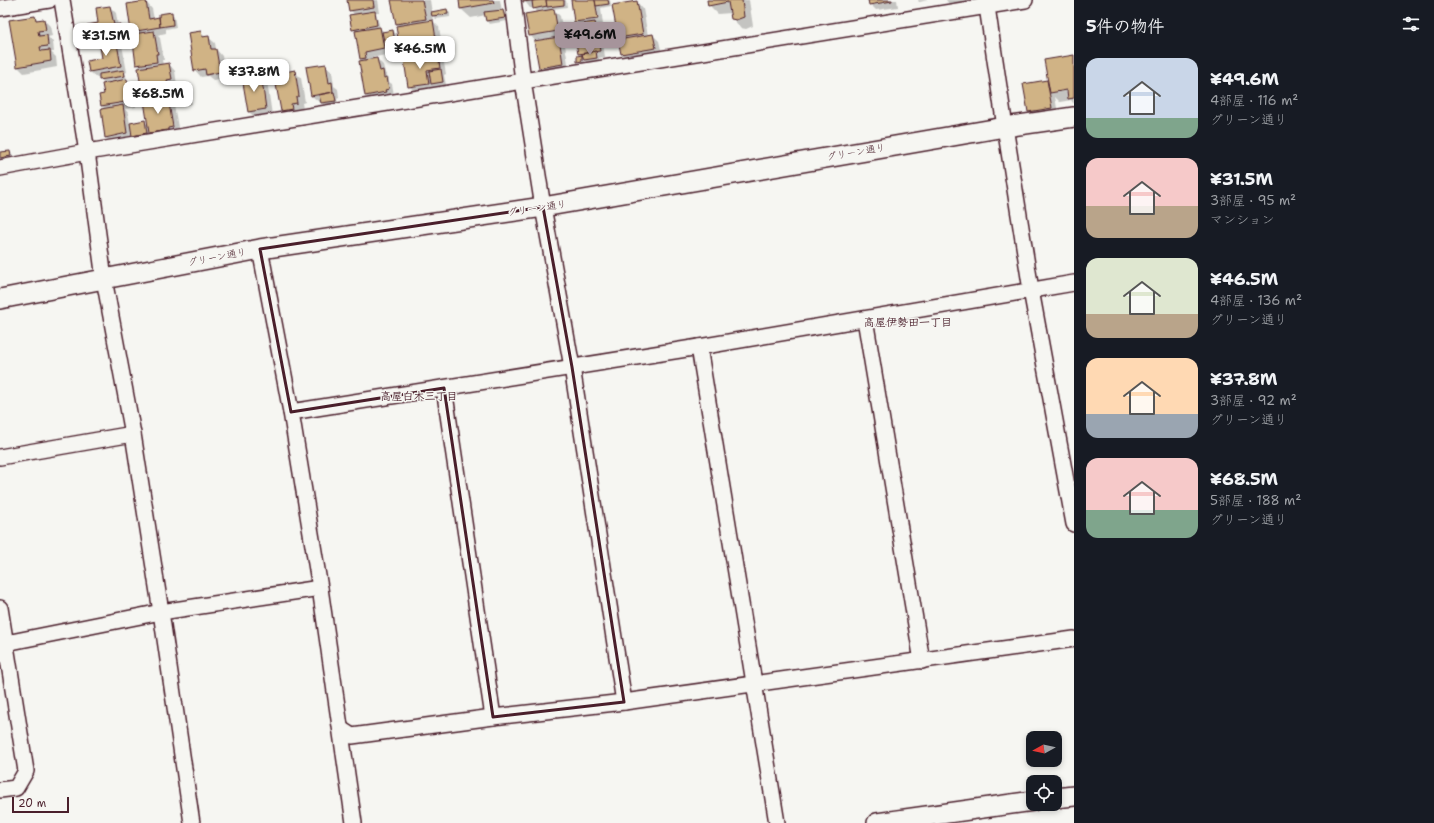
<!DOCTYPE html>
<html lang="ja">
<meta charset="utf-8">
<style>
:root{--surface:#171b24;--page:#242831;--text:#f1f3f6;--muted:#9ea1a6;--accent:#a6949b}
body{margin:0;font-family:"Shantell Sans","Klee One",sans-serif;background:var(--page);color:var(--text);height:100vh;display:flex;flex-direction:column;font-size:15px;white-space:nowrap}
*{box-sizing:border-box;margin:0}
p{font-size:13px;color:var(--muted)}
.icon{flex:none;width:22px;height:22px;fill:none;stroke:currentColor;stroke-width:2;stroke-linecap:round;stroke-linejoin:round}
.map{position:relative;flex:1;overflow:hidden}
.side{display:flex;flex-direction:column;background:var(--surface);width:360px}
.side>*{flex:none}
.needle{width:26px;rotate:262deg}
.controls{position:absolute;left:1026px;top:731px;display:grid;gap:8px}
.controls a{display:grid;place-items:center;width:36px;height:36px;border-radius:8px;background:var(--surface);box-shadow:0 2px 6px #0003;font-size:20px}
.scale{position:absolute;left:12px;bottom:10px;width:57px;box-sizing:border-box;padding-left:4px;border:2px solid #4a1f2b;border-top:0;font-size:11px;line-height:14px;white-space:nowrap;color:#4a1f2b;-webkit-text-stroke:3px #f6f6f2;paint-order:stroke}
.price{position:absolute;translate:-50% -34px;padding:0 9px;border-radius:8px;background:#fff;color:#222;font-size:13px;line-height:26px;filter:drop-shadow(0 1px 2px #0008)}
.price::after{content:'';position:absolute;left:50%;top:24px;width:12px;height:9px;margin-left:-6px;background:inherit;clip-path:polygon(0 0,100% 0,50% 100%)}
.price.selected{background:var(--accent);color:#111}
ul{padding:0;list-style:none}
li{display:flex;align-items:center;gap:12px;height:100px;padding:0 12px}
li span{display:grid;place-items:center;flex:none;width:112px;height:80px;border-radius:12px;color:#555}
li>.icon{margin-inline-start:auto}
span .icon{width:48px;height:48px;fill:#fffc;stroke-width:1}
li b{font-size:17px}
h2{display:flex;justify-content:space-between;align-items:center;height:48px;padding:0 12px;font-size:17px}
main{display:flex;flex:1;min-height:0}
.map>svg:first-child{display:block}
.shadow{fill:#0003}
.building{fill:#d0b385;stroke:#4a1f2b}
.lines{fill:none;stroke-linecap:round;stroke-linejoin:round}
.minor-casing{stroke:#4a1f2b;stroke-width:18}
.tertiary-casing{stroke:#4a1f2b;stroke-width:22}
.minor{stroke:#f6f6f2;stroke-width:15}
.tertiary{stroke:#f6f6f2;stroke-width:19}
.marked{fill:none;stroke:#4a1f2b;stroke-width:3;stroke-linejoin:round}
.labels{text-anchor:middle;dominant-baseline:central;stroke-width:3;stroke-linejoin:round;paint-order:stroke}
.street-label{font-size:10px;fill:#4a1f2b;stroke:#f6f6f2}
.neighbourhood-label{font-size:11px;font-weight:bold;fill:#4a1f2b;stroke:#f6f6f2}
</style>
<main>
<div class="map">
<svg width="1074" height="823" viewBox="0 0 1074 823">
<rect width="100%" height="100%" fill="#f6f6f2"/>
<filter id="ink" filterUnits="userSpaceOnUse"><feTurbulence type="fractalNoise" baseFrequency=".025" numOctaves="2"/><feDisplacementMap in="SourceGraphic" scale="8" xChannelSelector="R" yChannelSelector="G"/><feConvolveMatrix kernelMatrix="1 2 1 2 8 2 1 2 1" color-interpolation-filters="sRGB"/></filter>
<g filter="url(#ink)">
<g class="shadow">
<path d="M348 0H378L380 13H376L380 28 385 33 393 31 396 34 397 46 388 47 390 54 371 58V60L377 59 383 65 385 73 389 78V82L392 84 394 95 372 102 366 96 363 61 361 59 356 32 353 29 355 15 350 10Z"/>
<path d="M393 0H430L432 13 447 10 450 13V17L436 19 432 15 433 21 439 27 442 45 406 51 399 45V26L397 24Z"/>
<path d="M460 0H500L502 11 506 14 507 21 489 24 487 21 486 15 471 18 461 9Z"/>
<path d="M524 0H566L567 7 553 9 560 16 562 27 568 26 571 28 573 39H567L565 37 558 38 565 45 569 70 546 74 540 67 536 42 530 35 546 12 545 10 537 11 534 8H530Z"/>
<path d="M572 0H610L611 6 601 8 603 25 597 26 601 29 605 57 599 58V61L587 63 584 60 585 63 581 64 578 61 581 56 579 54V26L575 22Z"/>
<path d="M708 0H749L753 26 746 29 741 28 732 18 731 13 718 14 709 5Z"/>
<path d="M869 0H897L898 7 876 10 870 4Z"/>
<path d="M918 0H928L919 2Z"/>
<path d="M946 0H971V3L951 6Z"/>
<path d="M146 2 152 9 154 19 160 18 171 13 174 16 176 27 166 29V33L157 35 160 38 164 60H162L163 65 169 64 175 71 177 85 173 86V88L185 86 188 89 189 95H188L190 98 192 104 186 105 183 103 182 96 175 98V101L171 102 174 105 179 133 156 139 148 131 149 136 136 138 132 135 133 139 112 144 106 138 105 109 102 106 105 95V84L100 80V77L97 78 90 72 103 59 100 44 93 45 87 39 110 7 116 13 118 26 120 25 126 31 127 40 118 41 122 45 127 72 125 73 127 79H125L133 87 136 107 125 109 128 113 130 124 144 121 149 126 147 102 144 99 142 69 137 64 135 35 132 31Z"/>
<path d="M637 2 643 9 648 36 653 35 659 41 662 54 628 60 622 54 620 40H621L619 38Z"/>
<path d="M35 17 39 21 44 20 50 26 52 36 48 37 53 42 54 52H51L56 57 57 67 24 73 17 66Z"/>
<path d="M200 32 205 37H208L215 43 216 49 222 56 226 78 213 80 208 76 201 77 195 70Z"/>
<path d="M438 56 444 63 446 74 444 75 446 85 435 87V90L415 92 409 86Z"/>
<path d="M1074 56V104L1071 100 1060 102 1055 97 1058 114 1035 118 1029 112 1047 81 1049 83Z"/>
<path d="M325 65 332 71 334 86 338 89 339 98 337 99 338 103 324 106 321 101 319 102 312 96Z"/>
<path d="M294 71 301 78 305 102 302 103 303 109 288 117 281 111Z"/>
<path d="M261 75 267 81 272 115 256 118 249 112 244 77Z"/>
<path d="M10 152 13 155V159L0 161V153Z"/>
</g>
<g class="building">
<path d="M347 0H373L374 7 349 11Z"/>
<path d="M391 0H422L426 19 396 24Z"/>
<path d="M459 0H493L494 3 460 9Z"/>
<path d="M523 0H538L523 2Z"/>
<path d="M541 0H546L547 6 533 9 532 1Z"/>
<path d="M546 0H564V5L547 7Z"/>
<path d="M571 0H595L598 19 574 22Z"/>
<path d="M595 0H608L609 4 596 6Z"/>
<path d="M707 0H742L744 17 736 20 731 19 728 2 708 6Z"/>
<path d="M868 0H892V1L869 5Z"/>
<path d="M146 1 149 19 159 17 160 27 131 32 127 4Z"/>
<path d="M637 1 643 34 618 38 612 5Z"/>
<path d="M110 6 114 25 120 24 122 34 86 40 84 27H88L87 25 98 23 96 8Z"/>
<path d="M447 9 448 14 432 16 431 12Z"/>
<path d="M554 9 558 31 529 36 525 14Z"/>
<path d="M503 10 505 18 486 21 484 12Z"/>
<path d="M375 11 377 25 352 30 349 15Z"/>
<path d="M172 12 173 25 160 27 159 14Z"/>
<path d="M35 16 36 20 44 19 46 30 38 31 39 36 47 35 48 46 40 47 41 51 50 50 51 61 17 67 9 20Z"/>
<path d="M433 20 436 39 399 45 396 26Z"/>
<path d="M595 22 600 51 578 54 573 25Z"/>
<path d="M569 25 570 36 563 37V31L560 32 559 26Z"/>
<path d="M380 27 384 48 365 52 366 58 360 59 355 31Z"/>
<path d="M393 30 395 43 385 45 382 32Z"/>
<path d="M154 31 158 54H156L157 62 136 65 132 34Z"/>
<path d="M201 31 202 37 209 36 211 49H216L220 72 206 75 205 69 194 71 188 33Z"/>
<path d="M653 34 656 48 621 54 618 40Z"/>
<path d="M559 37 563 64 539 68 534 41Z"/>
<path d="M116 38 121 66 89 72 87 61 102 58 99 41Z"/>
<path d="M596 51 597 58 584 60 582 54Z"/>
<path d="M438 55 440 68 427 70 429 84 408 87 404 60Z"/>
<path d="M582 55V61L577 62V56Z"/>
<path d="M1074 55V98L1068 99 1067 90 1050 93 1044 60Z"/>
<path d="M377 58 380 71 383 70 384 78 387 77 389 89 385 90 386 92 365 96 359 61Z"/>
<path d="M169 63 172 79 167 80 170 95 143 100 138 68Z"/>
<path d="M326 64 329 83 332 82 333 92 311 96 306 67Z"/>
<path d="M441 69 443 82 431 84 429 71Z"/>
<path d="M124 70 125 76 99 80V74Z"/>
<path d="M295 70 299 96 296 97 297 103 291 104 292 109 281 111 274 74Z"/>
<path d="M261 73 266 109 248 112 242 77Z"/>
<path d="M127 79 131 101 101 106 99 95 104 94 102 84Z"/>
<path d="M1047 80 1052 108 1028 112 1023 84Z"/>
<path d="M185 85 187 93 171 95 170 88Z"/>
<path d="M334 92 336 101 321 103 319 95Z"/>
<path d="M188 94 189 102 182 103 181 95Z"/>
<path d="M168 97 173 127 168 128V130L149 133 144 101Z"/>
<path d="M123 105 127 133 105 138 101 109Z"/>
<path d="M145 120 147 133 132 136 130 123Z"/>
<path d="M10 151 11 156 0 158V152Z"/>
</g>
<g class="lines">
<g class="minor-casing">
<g id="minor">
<path d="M62 0 87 152 104 279 133 434 161 612 192 823"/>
<path d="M513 0 523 81 543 207 572 367 624 702"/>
<path d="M986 0 1005 127 1031 290 1074 524"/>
<path d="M0 8 49 0"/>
<path d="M0 168 87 152 523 81 1025 0"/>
<path d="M260 249 291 412"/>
<path d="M865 319 922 661"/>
<path d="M699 347 777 823"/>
<path d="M444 388 493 717"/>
<path d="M0 457 133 434"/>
<path d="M0 608 26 771 16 788 0 790"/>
<path d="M6 643 161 612 320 588"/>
<path d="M341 729 352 736 493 717 624 702 1074 639"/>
<path d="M354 823 320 588 291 412 699 347 1074 283"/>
</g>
</g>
<g class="tertiary-casing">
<g id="tertiary">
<path d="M0 299 260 249 543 207 1005 127 1074 117"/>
<path d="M1055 798 1074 796"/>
<path d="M877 823 1033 801"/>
</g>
</g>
<use href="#minor" class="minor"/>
<use href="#tertiary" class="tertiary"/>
</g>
</g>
<path class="marked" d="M543 207 572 367 624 702 493 717 444 388 291 412 260 249Z"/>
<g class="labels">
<g class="street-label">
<text transform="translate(856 152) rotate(-10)">グリーン通り</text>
<text transform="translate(537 208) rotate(-9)">グリーン通り</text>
<text transform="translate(217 257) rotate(-11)">グリーン通り</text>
</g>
<g class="neighbourhood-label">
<text x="908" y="322">高屋伊勢田一丁目</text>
<text x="419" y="396">高屋白木三丁目</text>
</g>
</g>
</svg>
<div class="controls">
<a><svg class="needle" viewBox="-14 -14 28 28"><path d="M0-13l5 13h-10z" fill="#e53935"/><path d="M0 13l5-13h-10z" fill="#9ea1a6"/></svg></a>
<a><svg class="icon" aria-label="locate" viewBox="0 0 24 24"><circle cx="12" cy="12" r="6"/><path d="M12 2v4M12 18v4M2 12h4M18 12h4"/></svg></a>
</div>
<div class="scale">20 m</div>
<b class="price selected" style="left:590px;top:56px">¥49.6M</b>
<b class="price" style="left:106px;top:57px">¥31.5M</b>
<b class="price" style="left:420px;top:70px">¥46.5M</b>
<b class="price" style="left:254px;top:93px">¥37.8M</b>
<b class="price" style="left:158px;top:115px">¥68.5M</b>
</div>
<section class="side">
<h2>5件の物件<svg class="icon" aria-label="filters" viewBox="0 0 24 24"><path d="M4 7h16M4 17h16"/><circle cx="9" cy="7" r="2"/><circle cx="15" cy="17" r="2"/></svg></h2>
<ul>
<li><span style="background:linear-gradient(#c9d6e8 75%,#7fa58c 0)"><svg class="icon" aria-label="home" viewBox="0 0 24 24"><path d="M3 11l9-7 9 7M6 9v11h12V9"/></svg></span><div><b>¥49.6M</b><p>4部屋 · 116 m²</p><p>グリーン通り</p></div></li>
<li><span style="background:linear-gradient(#f6c9c9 60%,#b9a48a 0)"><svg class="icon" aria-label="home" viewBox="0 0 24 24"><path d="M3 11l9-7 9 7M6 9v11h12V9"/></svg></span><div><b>¥31.5M</b><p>3部屋 · 95 m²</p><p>マンション</p></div></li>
<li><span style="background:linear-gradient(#dfe7d0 70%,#b9a48a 0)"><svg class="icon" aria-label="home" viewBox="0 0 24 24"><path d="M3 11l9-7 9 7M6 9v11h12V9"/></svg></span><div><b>¥46.5M</b><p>4部屋 · 136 m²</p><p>グリーン通り</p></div></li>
<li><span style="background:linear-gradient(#ffd9b3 70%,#9aa5b1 0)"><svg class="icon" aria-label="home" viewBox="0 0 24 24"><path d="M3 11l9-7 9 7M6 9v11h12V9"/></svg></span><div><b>¥37.8M</b><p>3部屋 · 92 m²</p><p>グリーン通り</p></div></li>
<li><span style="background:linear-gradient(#f6c9c9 65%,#7fa58c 0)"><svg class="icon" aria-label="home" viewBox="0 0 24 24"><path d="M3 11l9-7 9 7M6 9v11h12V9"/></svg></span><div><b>¥68.5M</b><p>5部屋 · 188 m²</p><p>グリーン通り</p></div></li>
</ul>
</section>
</main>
